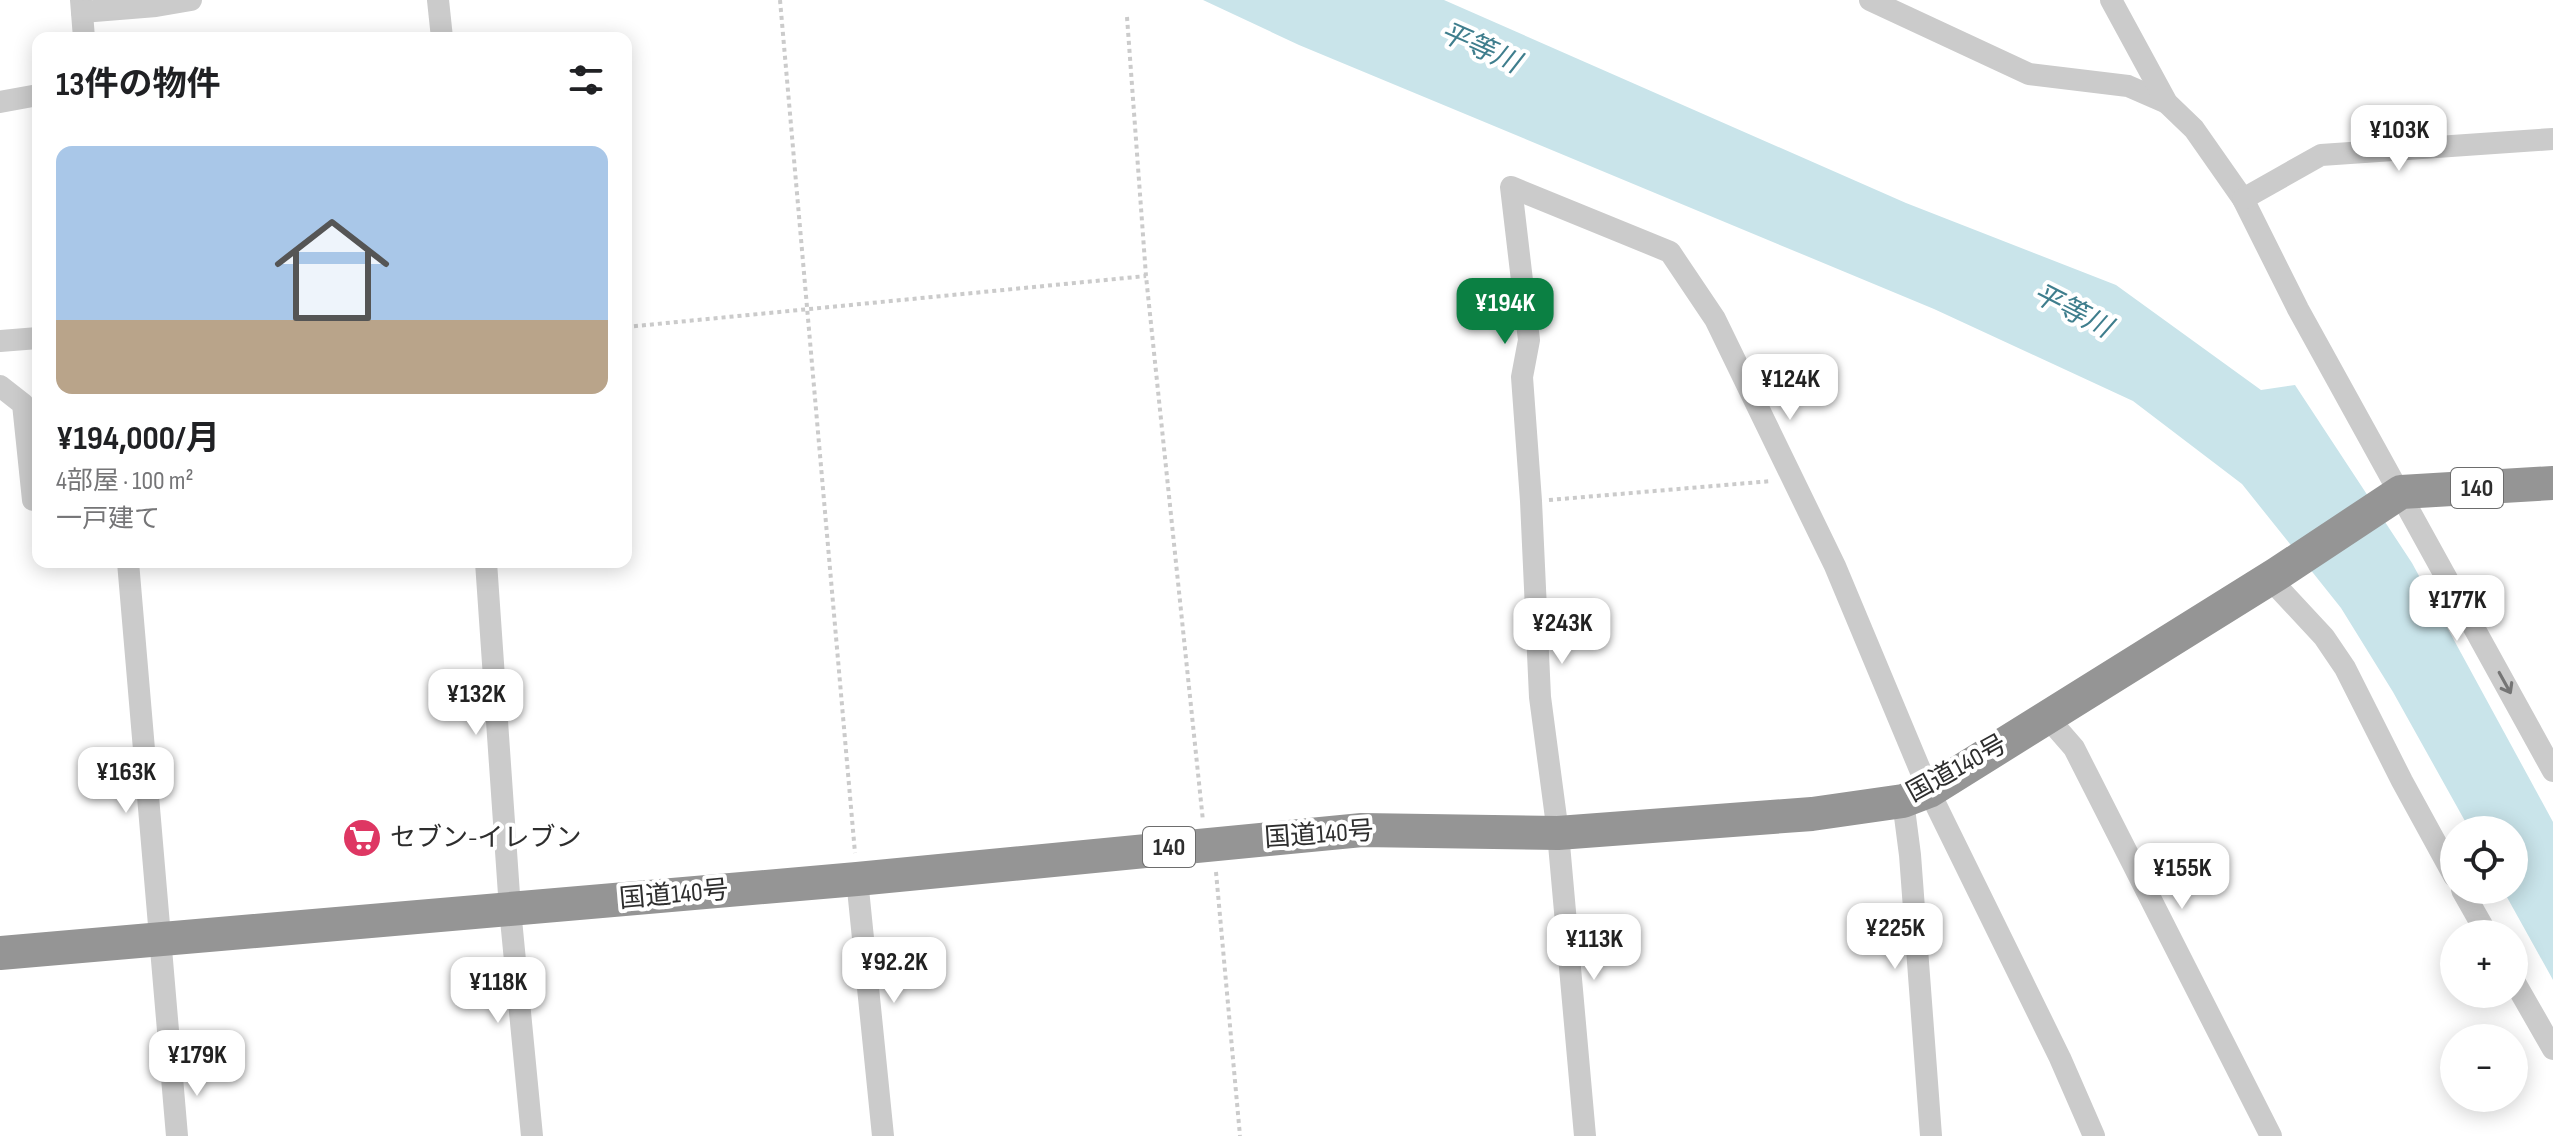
<!DOCTYPE html>
<html lang="ja">
<meta charset="utf-8">
<style>
:root{--surface:#fff;--page:#f6f6f6;--text:#202124;--muted:#757577;--line:#e0e0e0;--accent:#0b8043}
body{margin:0;font-family:"Sofia Sans Condensed","Noto Sans JP",sans-serif;background:var(--page);color:var(--text);height:100vh;display:flex;flex-direction:column;font-size:30px;white-space:nowrap}
*{box-sizing:border-box;margin:0}
p{font-size:26px;color:var(--muted)}
.icon{flex:none;width:44px;height:44px;fill:none;stroke:currentColor;stroke-width:2;stroke-linecap:round;stroke-linejoin:round}
.map{position:relative;flex:1;overflow:hidden}
.panel{position:absolute;left:32px;top:32px;width:600px;height:536px;display:flex;flex-direction:column;background:var(--surface);border-radius:16px;box-shadow:0 4px 20px #0003}
.panel>*{flex:none}
.fabs{position:absolute;left:2440px;top:816px;display:grid;gap:16px}
.fabs a{display:grid;place-items:center;width:88px;height:88px;border-radius:50%;background:var(--surface);box-shadow:0 4px 20px #0003;font-size:40px}
.price{position:absolute;translate:-50% -68px;padding:0 18px;border-radius:16px;background:#fff;color:#222;font-size:26px;line-height:52px;filter:drop-shadow(0 2px 4px #0008)}
.price::after{content:'';position:absolute;left:50%;top:48px;width:24px;height:18px;margin-left:-12px;background:inherit;clip-path:polygon(0 0,100% 0,50% 100%)}
.price.active{background:var(--accent);color:#fff}
ul{padding:0;list-style:none}
li{display:grid;align-content:center;gap:16px;height:424px;padding:0 24px}
li+li{border-top:2px solid var(--line)}
li span{display:grid;place-items:center;height:248px;border-radius:16px;color:#555}
li>.icon{margin-inline-start:auto}
span .icon{width:144px;height:144px;fill:#fffc;stroke-width:1}
li b{font-size:34px}
h2{display:flex;justify-content:space-between;align-items:center;height:96px;padding:0 24px;font-size:34px}
.map>svg:first-child{display:block}
.water{fill:#c9e4ea}
.lines{fill:none;stroke-linecap:round;stroke-linejoin:round}
.path{stroke:#cbcbcb;stroke-width:4;stroke-dasharray:4 4;stroke-linecap:butt}
.minor{stroke:#cbcbcb;stroke-width:22}
.highway{stroke:#959595;stroke-width:34}
.oneway{stroke:#757575}
.labels{text-anchor:middle;dominant-baseline:central;stroke-width:8;stroke-linejoin:round;paint-order:stroke}
.shield{fill:#fff;stroke:#6d6d6d;stroke-width:2}
.shield-label{font-size:24px;font-weight:bold;fill:#2e2e2e}
.street-label{font-size:26px;fill:#2e2e2e;stroke:#fff}
.poi-label{font-size:26px;fill:#2e2e2e;stroke:#fff;text-anchor:start}
.water-label{font-size:28px;font-style:italic;fill:#3f7e8d;stroke:#fff}
</style>
<div class="map">
<svg width="2553" height="1136" viewBox="0 0 2553 1136">
<rect width="100%" height="100%" fill="#fff"/>
<path class="water" d="M1203 0H1444L1906 203 2116 285 2261 390 2295 385 2412 563 2553 822V980L2503 890H2514V830H2470L2393 692 2341 608 2242 484 2133 401 1934 309 1299 45Z"/>
<g class="lines">
<g class="path">
<path d="M780 0 855 853"/>
<path d="M1127 17 1146 276 1203 821"/>
<path d="M626 327 1146 276"/>
<path d="M1549 500 1772 481"/>
<path d="M1216 872 1240 1136"/>
</g>
<g class="minor">
<path d="M81 0 84 38"/>
<path d="M438 0 442 38"/>
<path d="M1870 0 2029 74 2128 86 2167 103"/>
<path d="M2111 0 2167 103 2194 129 2243 199 2298 309 2553 771"/>
<path d="M82 12 156 6 191 0"/>
<path d="M0 102 38 95"/>
<path d="M2243 199 2321 155 2553 139"/>
<path d="M0 341 38 338"/>
<path d="M0 386 23 404 33 500"/>
<path d="M128 562 177 1136"/>
<path d="M486 562 510 909 532 1136"/>
<path d="M2270 579 2324 637 2345 668 2402 781 2454 876"/>
<path d="M2047 717 2074 748 2271 1136"/>
<path d="M1903 801 1910 855 1931 1136"/>
<path d="M857 879 883 1136"/>
<path d="M2462 890 2487 934"/>
<path d="M2514 981 2553 1049"/>
<path d="M1585 1136 1558 833 1540 697 1531 501 1522 377 1529 340 1511 187 1670 252 1715 319 1835 566 1929 791 2060 1058 2094 1136"/>
</g>
<path class="highway" d="M0 953 857 879 1362 830 1558 833 1812 814 1903 801 1929 791 2277 574 2401 492 2553 483"/>
</g>
<defs><path id="oneway-shaft" d="M-6 0H5M1.5-3L5.5 0L1.5 3" fill="none" stroke-width="1.6" stroke-linecap="round" stroke-linejoin="round" transform="scale(2)"/></defs>
<use class="oneway" href="#oneway-shaft" transform="translate(2505 683) rotate(61)"/>
<defs>
<g id="supermarket-disc" transform="scale(2)"><circle r="9.5" fill="#de3763" stroke="#fff"/><path d="M-6-5.5h2.5l.6 2H6L4.5 2H-2.5L-4.4-4H-6ZM-1.5 3.2a1.3 1.3 0 1 0 .1 0ZM3 3.2a1.3 1.3 0 1 0 .1 0Z" fill="#fff"/></g>
</defs>
<g fill-rule="evenodd">
<use href="#supermarket-disc" x="362" y="838"/>
</g>
<g class="labels">
<g class="shield">
<rect x="2451" y="468" width="52" height="40" rx="6"/>
<rect x="1143" y="827" width="52" height="40" rx="6"/>
</g>
<g class="shield-label">
<text x="2477" y="488">140</text>
<text x="1169" y="847">140</text>
</g>
<g class="street-label">
<text transform="translate(1957 769) rotate(-29)">国道140号</text>
<text transform="translate(1319 835) rotate(-4)">国道140号</text>
<text transform="translate(674 895) rotate(-5)">国道140号</text>
</g>
<g class="poi-label">
<text x="390" y="838">セブン-イレブン</text>
</g>
<g class="water-label">
<text transform="translate(1480 48) rotate(24)">平等川</text>
<text transform="translate(2072 311) rotate(27)">平等川</text>
</g>
</g>
</svg>
<div class="fabs">
<a><svg class="icon" aria-label="locate" viewBox="0 0 24 24"><circle cx="12" cy="12" r="6"/><path d="M12 2v4M12 18v4M2 12h4M18 12h4"/></svg></a>
<a>+</a>
<a>−</a>
</div>
<b class="price" style="left:2399px;top:173px">¥103K</b>
<b class="price active" style="left:1505px;top:346px">¥194K</b>
<b class="price" style="left:1790px;top:422px">¥124K</b>
<b class="price" style="left:2457px;top:643px">¥177K</b>
<b class="price" style="left:1562px;top:666px">¥243K</b>
<b class="price" style="left:476px;top:737px">¥132K</b>
<b class="price" style="left:126px;top:815px">¥163K</b>
<b class="price" style="left:2182px;top:911px">¥155K</b>
<b class="price" style="left:1895px;top:971px">¥225K</b>
<b class="price" style="left:1594px;top:982px">¥113K</b>
<b class="price" style="left:894px;top:1005px">¥92.2K</b>
<b class="price" style="left:498px;top:1025px">¥118K</b>
<b class="price" style="left:197px;top:1098px">¥179K</b>
<section class="panel">
<h2>13件の物件<svg class="icon" aria-label="filters" viewBox="0 0 24 24"><path d="M4 7h16M4 17h16"/><circle cx="9" cy="7" r="2"/><circle cx="15" cy="17" r="2"/></svg></h2>
<ul>
<li><span style="background:linear-gradient(#a9c7e8 70%,#b9a48a 0)"><svg class="icon" aria-label="home" viewBox="0 0 24 24"><path d="M3 11l9-7 9 7M6 9v11h12V9"/></svg></span><div><b>¥194,000/月</b><p>4部屋 · 100 m²</p><p>一戸建て</p></div></li>
</ul>
</section>
</div>
